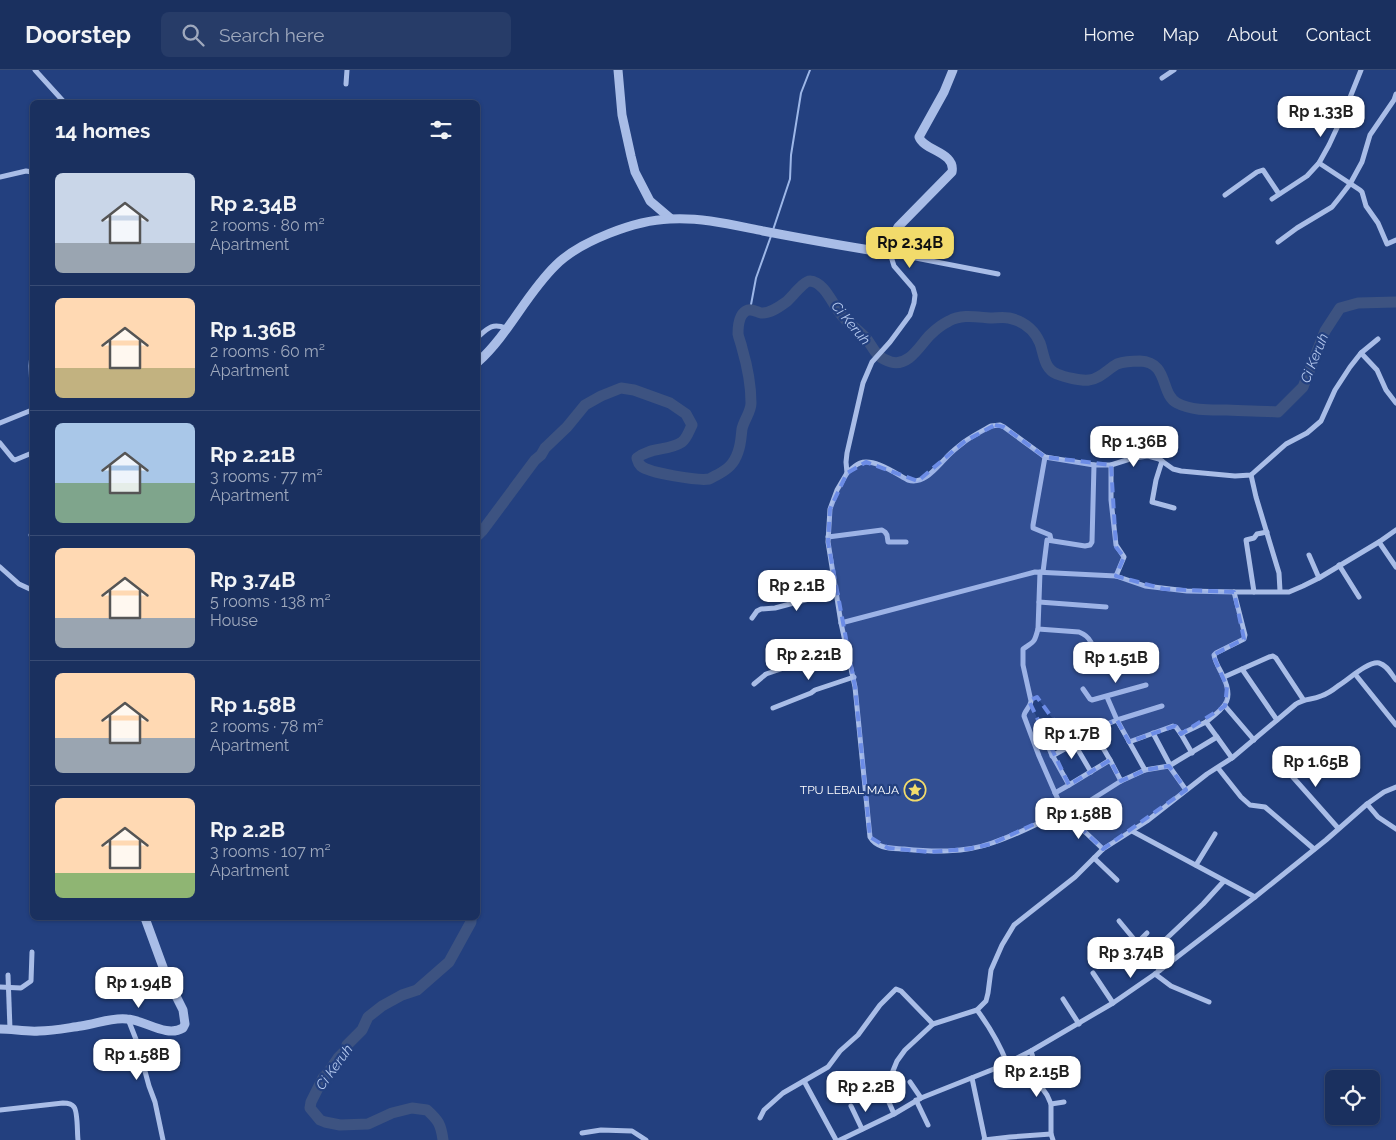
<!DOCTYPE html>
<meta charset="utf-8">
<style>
:root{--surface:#1a305f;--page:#273c68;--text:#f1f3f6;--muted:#9fa9bd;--line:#384b74;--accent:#f2db6b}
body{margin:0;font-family:Raleway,sans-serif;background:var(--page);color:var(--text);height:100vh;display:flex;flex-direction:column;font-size:19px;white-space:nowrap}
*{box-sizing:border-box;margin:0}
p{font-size:16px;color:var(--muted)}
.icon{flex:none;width:28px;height:28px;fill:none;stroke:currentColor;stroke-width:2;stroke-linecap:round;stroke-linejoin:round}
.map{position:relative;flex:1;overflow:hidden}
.drawer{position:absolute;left:30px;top:30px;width:450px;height:820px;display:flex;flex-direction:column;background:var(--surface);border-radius:8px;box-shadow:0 1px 4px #0004,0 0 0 1px var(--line)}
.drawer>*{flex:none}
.controls{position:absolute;left:1325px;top:1000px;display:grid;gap:10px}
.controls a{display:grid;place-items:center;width:55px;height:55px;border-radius:8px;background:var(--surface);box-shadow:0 1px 4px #0004,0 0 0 1px var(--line);font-size:25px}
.price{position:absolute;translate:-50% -42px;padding:0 11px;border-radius:10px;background:#fff;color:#222;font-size:16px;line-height:32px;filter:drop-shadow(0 1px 2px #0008)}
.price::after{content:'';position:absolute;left:50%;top:30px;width:15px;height:11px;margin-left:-8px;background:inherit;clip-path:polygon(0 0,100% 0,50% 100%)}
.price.selected{background:var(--accent);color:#111}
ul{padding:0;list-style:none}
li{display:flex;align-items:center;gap:15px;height:125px;padding:0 25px}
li+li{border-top:1px solid var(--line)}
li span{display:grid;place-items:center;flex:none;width:140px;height:100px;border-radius:8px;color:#555}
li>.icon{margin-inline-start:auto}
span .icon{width:60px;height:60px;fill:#fffc;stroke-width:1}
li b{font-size:21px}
h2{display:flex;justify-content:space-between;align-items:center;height:60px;padding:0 25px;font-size:21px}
header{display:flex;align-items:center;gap:30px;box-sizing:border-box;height:70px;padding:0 25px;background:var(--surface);border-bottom:1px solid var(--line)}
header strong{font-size:24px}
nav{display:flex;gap:28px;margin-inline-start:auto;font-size:18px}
.search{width:350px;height:45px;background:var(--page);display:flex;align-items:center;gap:12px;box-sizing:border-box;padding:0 18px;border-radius:8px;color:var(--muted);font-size:19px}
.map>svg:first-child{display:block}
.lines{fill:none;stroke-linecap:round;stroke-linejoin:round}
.stream{stroke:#9db7e8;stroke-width:2}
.river{stroke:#3d5381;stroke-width:11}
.minor{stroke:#a9bde7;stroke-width:5}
.tertiary{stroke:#a9bde7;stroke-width:9}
.marked{fill:#6c8ce6;fill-opacity:0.2;stroke:#6c8ce6;stroke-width:4;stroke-dasharray:10 6;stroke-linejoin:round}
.labels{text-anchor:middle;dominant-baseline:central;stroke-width:4.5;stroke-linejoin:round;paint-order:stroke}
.poi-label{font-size:12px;fill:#fff;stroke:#23407f;text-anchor:end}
.water-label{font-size:14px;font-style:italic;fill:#b4c8ee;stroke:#23407f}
</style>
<header>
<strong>Doorstep</strong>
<div class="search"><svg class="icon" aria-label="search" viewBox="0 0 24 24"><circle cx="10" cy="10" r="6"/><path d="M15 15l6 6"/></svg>Search here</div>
<nav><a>Home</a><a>Map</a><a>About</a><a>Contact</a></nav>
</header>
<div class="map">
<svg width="1396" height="1070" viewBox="0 0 1396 1070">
<rect width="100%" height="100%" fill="#23407f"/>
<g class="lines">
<g class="stream">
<path d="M773 160 790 109 791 85 801 23 810 0"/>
<path d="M750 240 756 208 771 166"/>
</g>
<g class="river">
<path d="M478 465 483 460 535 390 541 385 545 378 567 357 585 335 601 326 621 318 634 320 670 333 686 344 692 355C689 361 687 368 682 372 669 381 650 377 637 388 638 392 638 393 641 396 649 403 699 411 709 409 712 408 714 406 717 405 728 399 734 394 738 382 741 374 741 367 742 359 744 350 751 342 751 333 751 315 747 295 742 278 741 273 739 269 738 264 738 257 739 243 748 240 752 239 757 242 761 243 770 244 779 237 786 232 792 227 804 211 810 211 826 212 834 239 844 248 851 255 858 260 865 267 874 277 874 287 891 292 909 297 920 275 930 265 935 260 943 254 949 251 962 244 976 247 990 248 996 248 1003 247 1009 248 1023 251 1034 259 1040 273 1044 284 1044 299 1057 304 1064 307 1081 311 1089 310 1100 309 1108 299 1117 294 1123 292 1133 291 1140 291 1169 292 1160 324 1177 333 1192 341 1211 340 1227 340 1244 341 1261 341 1278 342L1303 317 1325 261 1340 238 1358 233 1396 232"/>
<path d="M443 1070C441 1054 438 1050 427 1040L412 1038 392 1043 368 1054 340 1055 325 1052 320 1050 310 1038 311 1032 323 1008 327 1004 338 988 345 981 347 975 362 960 368 947 382 936 402 925 417 920 449 892 471 852V848"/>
</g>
<g class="minor">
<path d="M35 0 64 32"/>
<path d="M1162 8 1174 0"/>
<path d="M346 14 347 0"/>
<path d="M1319 93 1360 120 1362 122 1366 136 1378 153 1387 174 1396 170"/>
<path d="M0 107 26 101 32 102"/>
<path d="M1225 125 1257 102 1263 100 1279 124"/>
<path d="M1272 129 1307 106 1319 93 1329 75 1343 45 1361 0"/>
<path d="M1278 172 1297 158 1332 137 1340 127 1350 114 1362 92 1370 65 1394 30 1396 24"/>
<path d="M998 204 890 183 894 196 913 218 915 225 914 233 910 245 890 272 872 292 863 313 847 383 846 392 847 403 837 420 830 439 828 472 841 553 855 617 870 767C877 779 891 778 904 779 933 782 964 783 992 773 1016 765 1040 753 1063 741L1103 779"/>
<path d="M478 267C488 258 492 253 506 258"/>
<path d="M32 283 31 296 32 320"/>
<path d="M1361 283 1377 300 1386 320 1396 333"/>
<path d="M0 353 32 340"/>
<path d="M0 373 13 389 15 390 32 383"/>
<path d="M1045 387 1033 455V458L1050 465 1051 470"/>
<path d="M1162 391 1156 410 1152 432 1174 438"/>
<path d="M1111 395V430L1116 475 1124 487 1116 506"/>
<path d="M847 403C851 399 855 395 860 393 874 388 895 403 908 410 924 415 936 398 946 388 951 382 958 377 964 372 972 366 982 361 991 356L1000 355 1004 357 1045 387 1094 395H1111L1133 388 1148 386 1159 389 1173 399 1181 401 1235 406 1251 405 1286 374 1307 363 1321 351 1335 320 1350 297 1361 283 1378 269"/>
<path d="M1251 405 1256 427 1279 503 1280 521"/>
<path d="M31 465H32"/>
<path d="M828 467 882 460 885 462 887 465 888 472H906"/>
<path d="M1379 472 1396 497"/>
<path d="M1309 485 1319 508"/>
<path d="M1339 495 1359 527"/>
<path d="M0 497 19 514 32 520"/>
<path d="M1040 502 1038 559 1079 562C1092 567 1093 576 1095 589"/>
<path d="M1043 502 1047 470 1085 476 1090 475 1092 472 1094 395"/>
<path d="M1254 522 1246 470 1254 468 1257 464 1267 462"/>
<path d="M1039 532 1106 537"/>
<path d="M752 548 757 541 761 539 775 538 820 526 837 524"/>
<path d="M841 553 1035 502 1116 506 1145 516 1187 521 1234 522H1289L1303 516 1319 508 1379 472 1396 460"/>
<path d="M1038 559C1034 574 1034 571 1023 579V595L1031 631C1030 638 1024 641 1024 646L1039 686 1063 741"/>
<path d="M1242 599 1269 587 1273 586 1276 588 1303 629"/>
<path d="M1355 604 1396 655"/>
<path d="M1224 607 1242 599 1277 650"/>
<path d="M754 614 766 604 846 577"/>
<path d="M1083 619 1090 629 1092 630 1146 615"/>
<path d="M1225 636 1254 670"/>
<path d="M773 638 811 623 815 620 854 607"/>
<path d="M1092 659 1110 690"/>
<path d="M1153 663 1170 695"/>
<path d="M1181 664 1192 683"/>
<path d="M1217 667 1232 688"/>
<path d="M1071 668 1091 702"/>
<path d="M1129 672 1173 656 1176 657 1181 664 1206 652"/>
<path d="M1052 686 1070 676 1068 670 1117 650 1107 627"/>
<path d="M1169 696 1186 720"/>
<path d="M1283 696 1338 758"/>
<path d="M1218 698 1241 727 1250 735 1265 737 1314 779"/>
<path d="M1145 700 1117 650 1162 636"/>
<path d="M1069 715 1110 690 1121 711"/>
<path d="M1055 723 1069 715 1051 683 1041 658 1054 651 1068 670"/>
<path d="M1367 734 1378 747 1396 759"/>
<path d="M1072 742 1121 711 1145 700 1169 696 1217 667 1206 652C1226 636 1235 630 1222 604 1219 598 1215 592 1214 585L1216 583 1244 569 1245 565 1234 522"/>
<path d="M1132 761 1255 827"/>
<path d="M1094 788 1117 810"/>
<path d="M1196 795 1215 764"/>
<path d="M1119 851 1148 886"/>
<path d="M1137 873 1147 863"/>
<path d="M1160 900 1148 886 1203 834 1224 811"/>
<path d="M1093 903 1113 933"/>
<path d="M1155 904 1171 916 1209 932"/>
<path d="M8 905 10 959"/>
<path d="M0 917 21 918 31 911 32 882"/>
<path d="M1063 929 1079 954"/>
<path d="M977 940C989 956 999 973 1007 993"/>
<path d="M128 949 137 972 149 1016 155 1032 163 1070"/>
<path d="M1031 981 1042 1018 1047 1025 1051 1034V1064L1053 1070"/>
<path d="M972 1008 985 1070"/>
<path d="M804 1011 836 1070"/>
<path d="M910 1012 921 1028"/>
<path d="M916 1030 928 1055"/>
<path d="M1051 1034 1064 1032"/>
<path d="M851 1036 862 1059"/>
<path d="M0 1040 63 1033C66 1033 72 1034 74 1037 78 1042 77 1062 78 1070"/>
<path d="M894 1044 888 1030 886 1018 897 991 905 980 933 954 977 940 986 931 988 923 991 900 1002 875 1014 855 1075 807 1103 779 1147 751 1207 704 1232 688 1296 634C1305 628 1312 630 1321 626 1327 624 1333 620 1338 616 1348 610 1368 591 1379 593 1387 595 1391 604 1396 610"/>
<path d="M760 1048 764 1040 783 1023 828 997 840 981 858 965 880 935 896 919 901 921 933 954"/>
<path d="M582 1063 601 1060 632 1061 646 1070"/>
<path d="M840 1070 894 1044 921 1028 999 997 1031 981 1113 933 1155 904 1255 827 1326 770 1367 734 1384 722 1396 717"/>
<path d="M984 1070 1010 1067 1051 1064"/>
</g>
<g class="tertiary">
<path d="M618 0 622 45 631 86 635 102 650 131 670 148"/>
<path d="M478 292C509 264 526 224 556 195 580 171 636 150 670 149 701 147 733 155 763 161 805 169 847 177 890 183V171L898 157 952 102C956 82 924 81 919 67L944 22 953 0"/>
<path d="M0 959C13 959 26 962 39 961 53 961 67 958 81 956 96 954 112 947 127 949 145 950 166 968 183 958L185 954 183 940 167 908 145 848"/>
</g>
</g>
<path class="marked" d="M995 355 1004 357 1045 387 1111 395 1116 477 1124 487 1116 506 1164 519 1234 522 1244 569 1213 585 1227 617 1225 636 1181 664 1175 656 1129 672 1117 650 1068 670 1037 627 1029 631 1069 715 1110 690 1121 711 1145 700 1169 696 1186 720 1103 779 1063 741 991 774 969 779 930 782 888 778 870 767 855 617 828 472 830 439 847 403 866 392 918 411 965 371Z"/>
<defs>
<g id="sight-ring" transform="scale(1.125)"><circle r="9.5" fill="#23407f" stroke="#f2db6b" stroke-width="1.5"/><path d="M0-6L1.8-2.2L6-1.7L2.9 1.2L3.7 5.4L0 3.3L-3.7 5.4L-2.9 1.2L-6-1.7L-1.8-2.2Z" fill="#f2db6b"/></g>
</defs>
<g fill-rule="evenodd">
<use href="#sight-ring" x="915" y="720"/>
</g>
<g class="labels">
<g class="poi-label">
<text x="899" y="720">TPU LEBAL MAJA</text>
</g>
<g class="water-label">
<text transform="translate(851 253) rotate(50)">Ci Keruh</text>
<text transform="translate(1314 288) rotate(-68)">Ci Keruh</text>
<text transform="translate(334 997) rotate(-54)">Ci Keruh</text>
</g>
</g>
</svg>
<div class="controls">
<a><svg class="icon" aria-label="locate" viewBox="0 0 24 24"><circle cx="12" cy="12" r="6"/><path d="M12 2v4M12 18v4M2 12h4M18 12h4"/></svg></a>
</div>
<b class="price" style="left:1321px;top:68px">Rp 1.33B</b>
<b class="price selected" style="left:910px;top:199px">Rp 2.34B</b>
<b class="price" style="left:1134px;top:398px">Rp 1.36B</b>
<b class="price" style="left:797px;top:542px">Rp 2.1B</b>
<b class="price" style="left:809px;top:611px">Rp 2.21B</b>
<b class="price" style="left:1116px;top:614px">Rp 1.51B</b>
<b class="price" style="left:1072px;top:690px">Rp 1.7B</b>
<b class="price" style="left:1316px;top:718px">Rp 1.65B</b>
<b class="price" style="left:1079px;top:770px">Rp 1.58B</b>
<b class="price" style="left:1131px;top:909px">Rp 3.74B</b>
<b class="price" style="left:139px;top:939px">Rp 1.94B</b>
<b class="price" style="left:137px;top:1011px">Rp 1.58B</b>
<b class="price" style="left:1037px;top:1028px">Rp 2.15B</b>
<b class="price" style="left:866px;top:1043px">Rp 2.2B</b>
<section class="drawer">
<h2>14 homes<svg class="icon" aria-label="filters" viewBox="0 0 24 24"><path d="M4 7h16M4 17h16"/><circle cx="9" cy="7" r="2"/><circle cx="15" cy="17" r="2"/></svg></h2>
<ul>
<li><span style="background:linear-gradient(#c9d6e8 70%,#9aa5b1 0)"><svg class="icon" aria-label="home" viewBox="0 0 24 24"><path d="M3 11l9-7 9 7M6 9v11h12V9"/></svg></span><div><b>Rp 2.34B</b><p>2 rooms · 80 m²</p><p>Apartment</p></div></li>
<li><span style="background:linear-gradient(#ffd9b3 70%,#c2b280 0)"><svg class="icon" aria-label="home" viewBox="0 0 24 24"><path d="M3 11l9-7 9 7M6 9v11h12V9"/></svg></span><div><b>Rp 1.36B</b><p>2 rooms · 60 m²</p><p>Apartment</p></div></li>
<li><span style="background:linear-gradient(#a9c7e8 60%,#7fa58c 0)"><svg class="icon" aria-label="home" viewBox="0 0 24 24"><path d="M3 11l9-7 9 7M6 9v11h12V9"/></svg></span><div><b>Rp 2.21B</b><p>3 rooms · 77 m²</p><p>Apartment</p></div></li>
<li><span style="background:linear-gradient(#ffd9b3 70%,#9aa5b1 0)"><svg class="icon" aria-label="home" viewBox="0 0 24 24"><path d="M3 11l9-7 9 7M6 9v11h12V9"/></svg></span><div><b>Rp 3.74B</b><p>5 rooms · 138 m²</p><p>House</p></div></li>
<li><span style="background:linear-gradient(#ffd9b3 65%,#9aa5b1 0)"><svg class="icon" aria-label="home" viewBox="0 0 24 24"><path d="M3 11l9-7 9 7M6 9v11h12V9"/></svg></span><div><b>Rp 1.58B</b><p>2 rooms · 78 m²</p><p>Apartment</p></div></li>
<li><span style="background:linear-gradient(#ffd9b3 75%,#8fb573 0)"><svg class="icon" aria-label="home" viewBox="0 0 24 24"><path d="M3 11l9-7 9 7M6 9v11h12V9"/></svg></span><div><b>Rp 2.2B</b><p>3 rooms · 107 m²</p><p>Apartment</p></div></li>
</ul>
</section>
</div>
